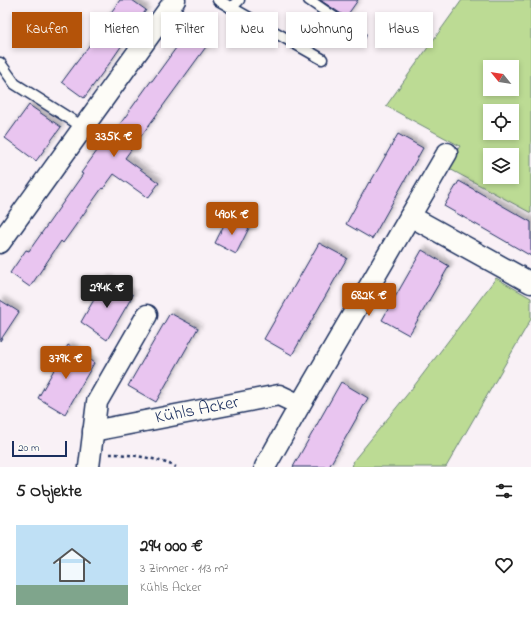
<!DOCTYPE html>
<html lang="de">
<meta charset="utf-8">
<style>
:root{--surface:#fff;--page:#f2f2f2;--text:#222;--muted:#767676;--line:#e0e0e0;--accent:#b45309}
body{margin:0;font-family:"Indie Flower",sans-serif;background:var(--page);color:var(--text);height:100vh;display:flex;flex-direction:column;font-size:15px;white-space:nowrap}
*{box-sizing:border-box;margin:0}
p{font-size:13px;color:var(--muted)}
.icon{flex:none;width:22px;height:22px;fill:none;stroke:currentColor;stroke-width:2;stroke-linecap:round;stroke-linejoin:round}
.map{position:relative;height:467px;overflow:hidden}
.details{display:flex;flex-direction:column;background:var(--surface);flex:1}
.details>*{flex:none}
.hud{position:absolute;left:12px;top:12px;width:507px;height:36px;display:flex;gap:8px}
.needle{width:26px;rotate:300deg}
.tools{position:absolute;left:483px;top:60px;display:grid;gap:8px}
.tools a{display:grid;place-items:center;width:36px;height:36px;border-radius:0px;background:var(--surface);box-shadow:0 2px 6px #0003;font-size:20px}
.scale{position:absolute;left:12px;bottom:10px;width:55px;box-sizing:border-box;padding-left:4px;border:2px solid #1b2f5e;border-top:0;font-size:11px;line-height:14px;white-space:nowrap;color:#1b2f5e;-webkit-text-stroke:3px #fdfcf7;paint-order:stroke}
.price{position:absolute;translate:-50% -34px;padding:0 9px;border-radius:4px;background:var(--accent);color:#fff;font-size:13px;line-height:26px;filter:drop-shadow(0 1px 2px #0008)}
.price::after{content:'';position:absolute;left:50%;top:24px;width:12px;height:9px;margin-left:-6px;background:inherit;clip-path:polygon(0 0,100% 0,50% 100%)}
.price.current{background:#222;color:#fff}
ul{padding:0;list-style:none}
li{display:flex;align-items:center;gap:12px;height:100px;padding:0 16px}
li+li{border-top:1px solid var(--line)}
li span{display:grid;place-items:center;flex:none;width:112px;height:80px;border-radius:0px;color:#555}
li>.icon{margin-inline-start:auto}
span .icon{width:48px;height:48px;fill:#fffc;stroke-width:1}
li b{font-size:17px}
h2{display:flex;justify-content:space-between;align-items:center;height:48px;padding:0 16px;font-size:17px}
.tag{padding:0 14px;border-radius:0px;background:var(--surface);box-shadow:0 2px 6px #0003;font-size:14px;line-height:36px}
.tag.current{background:var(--accent);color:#fff}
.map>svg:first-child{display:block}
.green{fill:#bcdb94;stroke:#6c8579;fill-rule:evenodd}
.building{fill:#e9c5f0;stroke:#1b2f5e;filter:url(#shadow)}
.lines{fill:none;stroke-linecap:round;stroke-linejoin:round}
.lane-casing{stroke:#1b2f5e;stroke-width:13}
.street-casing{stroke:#1b2f5e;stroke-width:23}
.path{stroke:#1b2f5e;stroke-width:2.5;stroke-dasharray:3 3;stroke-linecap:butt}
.lane{stroke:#fdfcf7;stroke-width:10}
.street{stroke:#fdfcf7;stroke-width:20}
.labels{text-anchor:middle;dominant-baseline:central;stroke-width:3;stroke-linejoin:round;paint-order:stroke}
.street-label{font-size:18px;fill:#1b2f5e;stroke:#fdfcf7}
</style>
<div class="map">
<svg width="531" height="467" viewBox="0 0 531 467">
<defs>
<filter id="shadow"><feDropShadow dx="3.5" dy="-3.5" stdDeviation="2" flood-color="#0004"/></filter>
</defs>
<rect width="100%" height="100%" fill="#f9f1f6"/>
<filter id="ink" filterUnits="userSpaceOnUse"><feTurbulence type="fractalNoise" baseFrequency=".025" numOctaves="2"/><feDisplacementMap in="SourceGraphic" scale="8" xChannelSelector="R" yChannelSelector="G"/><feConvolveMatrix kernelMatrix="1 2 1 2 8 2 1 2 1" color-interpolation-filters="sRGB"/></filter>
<g filter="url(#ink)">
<g class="green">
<path d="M462 0H531V213L446 167 460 146 386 106ZM490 67H512V89H490ZM490 111H512V133H490ZM490 155H512V177H490Z"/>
<path d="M496 278 531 298V319L446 467H352L354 460 414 386Z"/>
</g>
<g class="building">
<path d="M120 0H132L146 10 109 64 84 98 62 82 100 31 99 29Z"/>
<path d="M320 0H358L346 17Z"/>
<path d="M192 26 211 40 125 158 159 183 148 198 114 174 103 189 102 188 63 243 61 241 30 287 10 273 26 250 29 251 83 174 81 173 108 136 110 138 151 81H152Z"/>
<path d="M29 105 61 127 36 161 5 138Z"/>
<path d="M398 134 423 148 372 239 346 224 369 182 370 183Z"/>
<path d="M459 181 531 222V256L444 206Z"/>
<path d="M228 217 249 228 236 254 215 243Z"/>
<path d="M319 243 347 258 292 355 264 339Z"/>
<path d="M422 250 449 266 409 335 382 320Z"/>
<path d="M106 279 133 295 107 340 81 322Z"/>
<path d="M0 300 19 312 0 341Z"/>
<path d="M170 313 198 328 156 402 128 386Z"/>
<path d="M68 345 94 363 65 414 38 398Z"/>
<path d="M341 382 368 398 329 467H293Z"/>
</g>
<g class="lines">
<g class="lane-casing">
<g id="lane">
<path d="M218 0 322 59"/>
<path d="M309 0 360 35"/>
<path d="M231 8 239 0"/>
<path d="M0 63 15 84 83 127"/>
</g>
</g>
<g class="street-casing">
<g id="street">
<path d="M410 216 531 283"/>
<path d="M0 243 175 0"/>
<path id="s1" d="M93 431 279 395 300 405"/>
<path d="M89 467 97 402 147 315"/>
<path d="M265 467 300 405 447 153"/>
</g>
</g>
<path class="path" d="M110 454C131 454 157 458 176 467"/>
<use href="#lane" class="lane"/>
<use href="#street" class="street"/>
</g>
</g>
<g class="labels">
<g class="street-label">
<text stroke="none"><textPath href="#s1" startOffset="106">Kühls Acker</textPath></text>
</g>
</g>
</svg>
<div class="tools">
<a><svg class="needle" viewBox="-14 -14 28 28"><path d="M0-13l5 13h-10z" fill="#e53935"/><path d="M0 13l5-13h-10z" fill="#767676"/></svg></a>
<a><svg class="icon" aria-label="locate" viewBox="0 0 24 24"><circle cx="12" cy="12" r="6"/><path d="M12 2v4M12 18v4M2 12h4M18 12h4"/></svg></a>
<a><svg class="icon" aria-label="layers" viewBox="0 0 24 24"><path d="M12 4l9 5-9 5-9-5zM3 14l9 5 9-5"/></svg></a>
</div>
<div class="scale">20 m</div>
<b class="price" style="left:114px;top:158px">335K €</b>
<b class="price" style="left:232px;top:236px">490K €</b>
<b class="price current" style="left:107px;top:309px">294K €</b>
<b class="price" style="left:369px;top:317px">682K €</b>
<b class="price" style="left:66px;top:380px">379K €</b>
<div class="hud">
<a class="tag current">Kaufen</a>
<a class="tag">Mieten</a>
<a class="tag">Filter</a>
<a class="tag">Neu</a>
<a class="tag">Wohnung</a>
<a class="tag">Haus</a>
</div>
</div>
<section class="details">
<h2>5 Objekte<svg class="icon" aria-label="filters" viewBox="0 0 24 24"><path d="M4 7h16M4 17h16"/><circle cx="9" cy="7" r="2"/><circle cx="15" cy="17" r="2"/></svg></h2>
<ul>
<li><span style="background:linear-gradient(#bfe0f5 75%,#7fa58c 0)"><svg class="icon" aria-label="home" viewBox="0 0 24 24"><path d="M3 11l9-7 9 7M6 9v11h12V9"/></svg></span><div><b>294 000 €</b><p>3 Zimmer · 113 m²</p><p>Kühls Acker</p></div><svg class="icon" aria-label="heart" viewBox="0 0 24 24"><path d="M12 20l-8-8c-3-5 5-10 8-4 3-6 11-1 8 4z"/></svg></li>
</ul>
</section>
